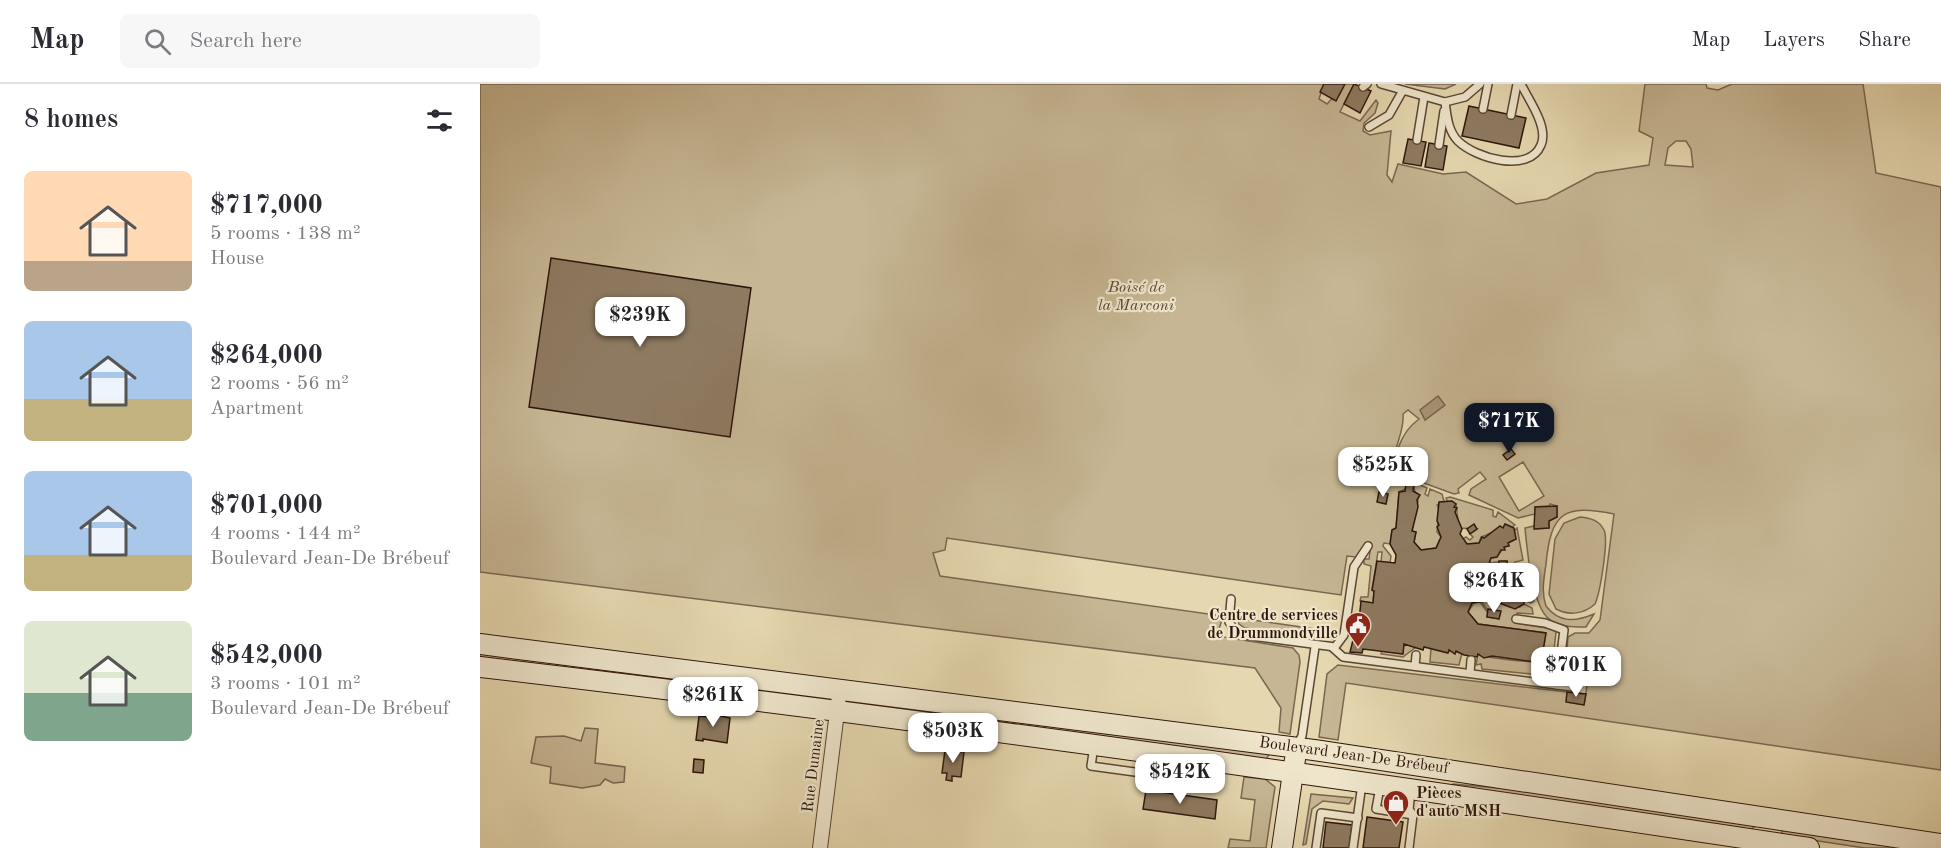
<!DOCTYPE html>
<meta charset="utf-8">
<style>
:root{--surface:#fff;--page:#f7f7f7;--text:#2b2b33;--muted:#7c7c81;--line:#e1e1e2;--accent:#111827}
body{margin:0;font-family:"Old Standard TT",serif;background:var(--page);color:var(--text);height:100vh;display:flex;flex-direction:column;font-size:22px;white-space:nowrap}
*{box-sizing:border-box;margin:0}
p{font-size:20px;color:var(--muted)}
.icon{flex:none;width:33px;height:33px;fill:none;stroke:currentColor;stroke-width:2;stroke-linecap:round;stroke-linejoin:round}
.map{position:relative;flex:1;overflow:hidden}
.details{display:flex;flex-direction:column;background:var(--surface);width:480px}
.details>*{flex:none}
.price{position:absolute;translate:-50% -51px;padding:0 14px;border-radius:12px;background:#fff;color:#222;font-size:20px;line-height:39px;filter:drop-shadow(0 2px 3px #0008)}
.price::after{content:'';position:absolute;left:50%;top:36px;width:18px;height:14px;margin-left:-9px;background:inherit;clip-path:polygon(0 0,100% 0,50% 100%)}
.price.active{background:var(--accent);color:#fff}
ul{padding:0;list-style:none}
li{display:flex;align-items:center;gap:18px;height:150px;padding:0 24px}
li span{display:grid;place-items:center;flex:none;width:168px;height:120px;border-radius:9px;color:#555}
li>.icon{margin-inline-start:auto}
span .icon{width:72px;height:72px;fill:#fffc;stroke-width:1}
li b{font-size:26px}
h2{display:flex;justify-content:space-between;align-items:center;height:72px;padding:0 24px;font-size:26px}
header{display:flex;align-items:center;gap:36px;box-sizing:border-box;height:84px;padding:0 30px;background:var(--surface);border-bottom:2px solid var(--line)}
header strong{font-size:28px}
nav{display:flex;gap:33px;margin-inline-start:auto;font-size:21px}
.search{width:420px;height:54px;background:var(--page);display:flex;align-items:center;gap:15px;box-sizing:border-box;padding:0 21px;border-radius:9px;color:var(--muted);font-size:22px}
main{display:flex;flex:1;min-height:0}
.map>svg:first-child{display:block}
.green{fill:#c6b693;stroke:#7a6650;stroke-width:1.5;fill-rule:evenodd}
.water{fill:#a79578;stroke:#77624d;stroke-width:1.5}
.building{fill:#8e7a61;stroke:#2f150c;stroke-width:1.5}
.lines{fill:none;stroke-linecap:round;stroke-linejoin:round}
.lane-casing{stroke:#5c4635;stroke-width:10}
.street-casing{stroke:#5c4635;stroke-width:16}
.secondary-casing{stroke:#2f150c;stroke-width:22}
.lane{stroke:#eee5cb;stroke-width:7}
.street{stroke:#eee5cb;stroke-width:14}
.secondary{stroke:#eee5cb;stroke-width:20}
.labels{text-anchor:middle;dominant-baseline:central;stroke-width:4.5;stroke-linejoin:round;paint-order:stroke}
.park-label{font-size:16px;font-style:italic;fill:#5c4534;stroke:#eee5cb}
.poi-label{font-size:16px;font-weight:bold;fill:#2f150c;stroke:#eee5cb;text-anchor:end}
.street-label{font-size:16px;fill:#2f150c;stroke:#eee5cb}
</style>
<header>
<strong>Map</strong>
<div class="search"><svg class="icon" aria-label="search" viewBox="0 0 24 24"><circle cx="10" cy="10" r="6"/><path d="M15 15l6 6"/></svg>Search here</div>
<nav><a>Map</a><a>Layers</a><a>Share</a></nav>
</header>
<main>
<section class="details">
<h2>8 homes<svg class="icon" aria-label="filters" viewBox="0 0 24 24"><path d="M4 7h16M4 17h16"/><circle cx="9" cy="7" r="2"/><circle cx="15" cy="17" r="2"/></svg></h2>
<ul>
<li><span style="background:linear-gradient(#ffd9b3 75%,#b9a48a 0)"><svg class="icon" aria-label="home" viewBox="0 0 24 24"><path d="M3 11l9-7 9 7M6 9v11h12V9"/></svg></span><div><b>$717,000</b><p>5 rooms · 138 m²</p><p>House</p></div></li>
<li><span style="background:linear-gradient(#a9c7e8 65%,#c2b280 0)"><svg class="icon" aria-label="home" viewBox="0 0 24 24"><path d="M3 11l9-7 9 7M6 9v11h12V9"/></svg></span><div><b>$264,000</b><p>2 rooms · 56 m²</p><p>Apartment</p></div></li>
<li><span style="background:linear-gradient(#a9c7e8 70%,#c2b280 0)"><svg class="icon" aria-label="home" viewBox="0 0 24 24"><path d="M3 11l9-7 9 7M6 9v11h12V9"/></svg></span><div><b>$701,000</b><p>4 rooms · 144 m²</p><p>Boulevard Jean-De Brébeuf</p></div></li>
<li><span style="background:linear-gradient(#dfe7d0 60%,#7fa58c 0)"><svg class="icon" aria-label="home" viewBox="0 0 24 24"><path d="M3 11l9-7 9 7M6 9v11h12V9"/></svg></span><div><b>$542,000</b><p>3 rooms · 101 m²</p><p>Boulevard Jean-De Brébeuf</p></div></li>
</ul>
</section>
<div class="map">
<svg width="1461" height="764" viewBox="0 0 1461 764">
<rect width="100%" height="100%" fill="#e5d7af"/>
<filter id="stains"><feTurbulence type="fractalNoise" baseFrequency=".00333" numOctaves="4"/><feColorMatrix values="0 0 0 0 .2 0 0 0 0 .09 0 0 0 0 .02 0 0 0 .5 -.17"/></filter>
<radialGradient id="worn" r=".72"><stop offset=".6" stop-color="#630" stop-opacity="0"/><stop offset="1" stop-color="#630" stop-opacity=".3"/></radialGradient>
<g class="green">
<path d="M0 0H844L839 15 847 20 865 0H874L860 28 880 37 896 16 898 19 895 29 884 39 883 47 890 51 911 47 907 91 912 98 918 80 963 90 986 88 1036 120 1067 115 1116 89 1169 81 1173 54 1159 47 1165 0H1226L1227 4 1238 6 1252 0H1383L1396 89 1461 103V686L866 599 858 656 839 653 847 590 858 581 1087 608V618L1104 621 1112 568 1087 566 1088 553 1095 549H1109L1120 536 1134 430C1084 420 1071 428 1066 480 1064 494 1061 508 1066 522 1079 539 1095 538 1114 530L1106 543C1093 543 1079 543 1069 535 1052 522 1047 465 1045 444L1054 442 1055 445 1069 444V437L1077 433V422L1070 420 1069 422 1055 423V430L1038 434 989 411 991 405 1006 395 1000 388 978 405 979 409 974 410 922 391C908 373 924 346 939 335L928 326 923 330C925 350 910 367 915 388L911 390 891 385V375L887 374 886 381 891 393 931 397 947 404 945 410 948 412 950 405 962 410 964 417 957 421 959 425 957 448 961 453 956 464 941 466 934 458 936 448 932 447 938 417 933 401 919 408 916 444 912 446 910 460 904 459 903 462 911 472 910 479 901 478 902 468H898L892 506 894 507 893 519 880 517 881 513H888L891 482 884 480V475H889L891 460 888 458 876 473 867 472 861 511 467 454 465 466 453 469 460 492 743 532 737 552 813 564 819 571 820 578 810 650 799 648 801 624 775 584 0 488ZM1196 57H1206L1211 65 1213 83 1185 81 1188 64ZM1043 378 1064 412 1039 427 1019 393Z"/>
<path d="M925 0H976L965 5Z"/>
<path d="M970 413 1013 426V432L1016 433 1018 428 1035 441 1032 443 1025 440 1023 444 1001 453 999 459 987 460 983 455 986 453 990 456 993 453 990 450 997 445 979 444 976 420 967 417 966 414Z"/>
<path d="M1100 433C1110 434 1119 436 1124 446 1129 456 1120 509 1115 520 1104 530 1089 532 1076 525L1069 510 1075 455 1084 439Z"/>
<path d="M1037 444 1043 476 1035 478V482L1042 483 1054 517 1051 519 1043 516V508L1029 503 1024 497 1013 495 1007 485 1011 480 1019 485 1027 484V477L1009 479 1011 474 1017 473 1024 463 1029 462 1028 459 1036 455 1034 447Z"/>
<path d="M1012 516 1030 523H1040L1042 519 1052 524 1053 530 1037 529 1035 539 1073 545 1076 548 1071 592 1002 585 1001 580 996 581 998 570C1006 575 1046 577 1061 579L1066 549 998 540 988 528 994 519 1000 518 1008 529 1007 533 1019 535 1020 527H1008L1002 518Z"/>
<path d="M758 534 856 548V550L852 555H845L765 544 759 540Z"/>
<path d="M924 560 936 563 923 573 901 570 902 567 922 570Z"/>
<path d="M951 564 982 569 979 581 950 578Z"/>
<path d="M0 568 346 612V615L0 575Z"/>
<path d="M373 617 788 669 789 671 786 675 407 624Z"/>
<path d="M105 644 118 645 115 679 145 683 144 698 133 699 125 695 120 701 102 704 70 699 71 683 51 679 56 653 84 652 101 657Z"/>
<path d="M764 693 785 695 795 703 786 764H748L750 755 770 757 775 716 761 714Z"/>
<path d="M973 700 1051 707 1275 742 1271 746 972 702Z"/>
<path d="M831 710 873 714 869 720 843 717 832 725 826 760 823 761Z"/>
<path d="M1304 745 1440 764H1385L1305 752 1301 749Z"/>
</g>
<path class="water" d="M958 312 965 321 945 336 940 326Z"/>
<g class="building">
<path d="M844 0H865L856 17 840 8Z"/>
<path d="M874 0 891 7 880 29 864 20Z"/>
<path d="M989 22 1046 34 1039 64 982 52Z"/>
<path d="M928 55 946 58 941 82 923 79Z"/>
<path d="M949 59 967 62 963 86 945 83Z"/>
<path d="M71 174 271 204 250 353 49 323Z"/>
<path d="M1031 365 1035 370 1027 376 1023 371Z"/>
<path d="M926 400 934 401 933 407 940 411 937 416 938 423 932 447 936 448 934 458 941 466 956 464 961 453 957 443 959 441 957 437 959 418 972 417 976 420 974 423 977 424 975 428 982 445 980 450 987 460 999 459 1002 453 1004 454 1020 442 1023 444 1025 440 1034 444 1036 455 1028 459 1029 462 1024 463 1025 466H1021L1017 473 1011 474 1007 485 1013 495 1020 494 1029 503 1043 508 1044 520 1035 525 1012 516 992 519 988 528 998 540 1066 549 1061 579 1012 572 1004 574 998 570 997 573 984 571 976 567 975 570 969 566 968 569 944 563 943 566 924 560 923 570 883 565 882 569 870 568 873 556H877L881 517 893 519 894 507 892 506 897 477 915 479 916 471 910 460 912 446 916 444 919 408 925 407Z"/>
<path d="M899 408 908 410 906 420 897 418Z"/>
<path d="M1077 422V433L1069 437V444L1054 445 1055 423Z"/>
<path d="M994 440 997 445 990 450 987 445Z"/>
<path d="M1019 477H1027V484L1019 485Z"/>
<path d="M1008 525 1021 527 1019 535 1007 533Z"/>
<path d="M1106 567 1112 568 1110 587 1104 586Z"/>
<path d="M1087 608 1106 610 1104 621 1086 618Z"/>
<path d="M228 629 250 634 247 659 223 655V657L216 656 219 632 228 633Z"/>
<path d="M465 666 484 668 481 693 472 692V697L466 696 467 689H462Z"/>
<path d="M214 675 224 676 223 689 213 688Z"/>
<path d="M666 706 737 716 735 735 663 725Z"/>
<path d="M887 733 923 738 919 764H883Z"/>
<path d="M846 738 872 741 869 764H843Z"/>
</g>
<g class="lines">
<g class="lane-casing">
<g id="lane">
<path d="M901 0 965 18 985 13 1000 0"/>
<path d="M883 3 887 0"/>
<path d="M965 18C967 32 968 47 978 57 995 74 1049 90 1061 61 1069 43 1048 15 1041 0"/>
<path d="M1003 25 1008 0"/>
<path d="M1031 31 1037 0"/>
<path d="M889 43 909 31 922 8"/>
<path d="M937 56 944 13"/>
<path d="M959 61 964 27"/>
<path d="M751 515 749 538 757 550 855 563 864 551 874 483 888 462"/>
<path d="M853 564 863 573 1077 601 1084 546 1065 539 1036 535"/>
<path d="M935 582 936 571"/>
<path d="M990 589 991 576"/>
<path d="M1077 601 1093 603"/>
<path d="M817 661 822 652 835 563"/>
<path d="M614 662 611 682 735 699 739 679"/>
<path d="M900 703 896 725 933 731 929 725 931 708"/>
<path d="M836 764 841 729 878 734"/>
<path d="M873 764 882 700"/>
<path d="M929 764 933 731"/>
</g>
</g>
<g class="street-casing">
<path id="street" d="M340 764 360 604"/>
</g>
<g class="secondary-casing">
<g id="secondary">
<path d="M0 560 834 666 1461 760"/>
<path d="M0 583C444 635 887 697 1329 764"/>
<path d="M802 764 815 675"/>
</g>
</g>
<use href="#lane" class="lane"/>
<use href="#street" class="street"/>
<use href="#secondary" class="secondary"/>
</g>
<defs>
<g id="civic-pin" transform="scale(1.35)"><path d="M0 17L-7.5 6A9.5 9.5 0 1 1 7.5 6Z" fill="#8f2418" stroke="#eee5cb"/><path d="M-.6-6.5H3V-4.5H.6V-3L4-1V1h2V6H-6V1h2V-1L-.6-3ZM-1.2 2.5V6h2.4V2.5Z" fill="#fff"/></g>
<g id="shop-pin" transform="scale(1.35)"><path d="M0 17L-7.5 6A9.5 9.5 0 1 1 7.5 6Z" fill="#8f2418" stroke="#eee5cb"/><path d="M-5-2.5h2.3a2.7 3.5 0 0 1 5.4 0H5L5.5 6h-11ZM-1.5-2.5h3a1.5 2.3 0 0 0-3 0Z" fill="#fff"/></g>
</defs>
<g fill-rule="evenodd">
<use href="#civic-pin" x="878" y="541"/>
<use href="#shop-pin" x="916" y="719"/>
</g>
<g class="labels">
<g class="park-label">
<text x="656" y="204">Boisé de<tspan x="656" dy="18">la Marconi</tspan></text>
</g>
<g class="poi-label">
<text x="858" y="532">Centre de services<tspan x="858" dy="18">de Drummondville</tspan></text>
<text x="936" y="710" text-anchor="start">Pièces<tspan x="936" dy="18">d'auto MSH</tspan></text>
</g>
<g class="street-label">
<text transform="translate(874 672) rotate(8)">Boulevard Jean-De Brébeuf</text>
<text transform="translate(334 682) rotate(-83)">Rue Dumaine</text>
</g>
</g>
<rect width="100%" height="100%" filter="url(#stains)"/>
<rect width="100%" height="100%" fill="url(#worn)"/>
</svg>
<b class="price" style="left:160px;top:264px">$239K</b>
<b class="price active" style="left:1029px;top:370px">$717K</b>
<b class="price" style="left:903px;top:414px">$525K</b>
<b class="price" style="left:1014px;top:530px">$264K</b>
<b class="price" style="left:1096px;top:614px">$701K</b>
<b class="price" style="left:233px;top:644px">$261K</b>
<b class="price" style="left:473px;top:680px">$503K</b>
<b class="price" style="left:700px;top:721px">$542K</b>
</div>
</main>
